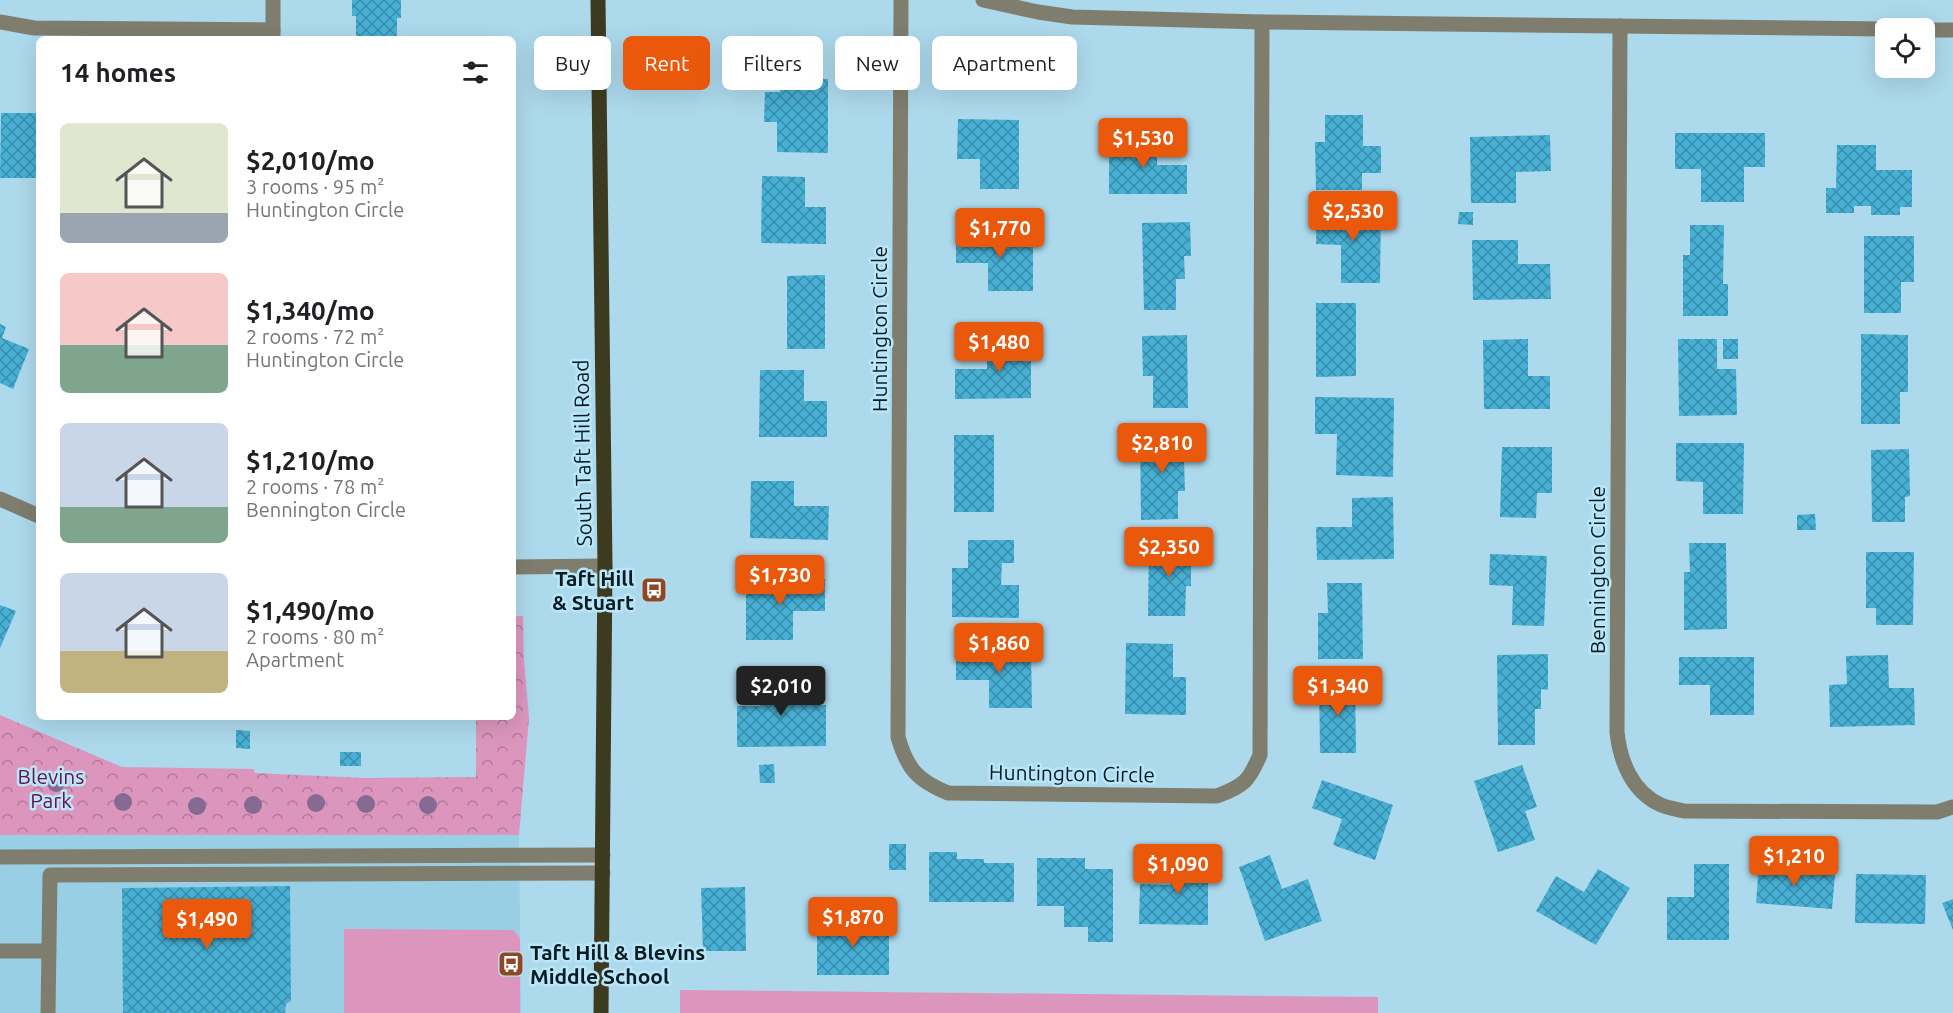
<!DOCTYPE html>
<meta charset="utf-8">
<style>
:root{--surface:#fff;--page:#f6f6f6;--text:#202124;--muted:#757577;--accent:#ea580c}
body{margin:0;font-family:Ubuntu,sans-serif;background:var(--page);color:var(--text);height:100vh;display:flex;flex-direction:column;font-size:22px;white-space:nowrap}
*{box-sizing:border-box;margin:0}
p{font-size:20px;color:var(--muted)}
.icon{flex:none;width:33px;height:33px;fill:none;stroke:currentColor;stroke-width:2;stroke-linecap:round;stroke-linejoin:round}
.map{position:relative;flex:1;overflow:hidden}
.panel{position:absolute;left:36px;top:36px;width:480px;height:684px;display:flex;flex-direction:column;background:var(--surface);border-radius:9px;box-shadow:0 6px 24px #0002}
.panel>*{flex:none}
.top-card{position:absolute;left:534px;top:36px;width:570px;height:54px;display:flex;gap:12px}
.controls{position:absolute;left:1875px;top:18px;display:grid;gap:12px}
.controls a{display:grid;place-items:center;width:60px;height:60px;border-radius:9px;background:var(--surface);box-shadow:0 6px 24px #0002;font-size:30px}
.price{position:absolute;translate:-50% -51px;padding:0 14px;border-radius:6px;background:var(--accent);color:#fff;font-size:20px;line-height:39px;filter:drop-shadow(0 2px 3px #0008)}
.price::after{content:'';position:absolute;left:50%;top:36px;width:18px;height:14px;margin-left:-9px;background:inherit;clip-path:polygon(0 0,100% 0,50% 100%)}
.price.on{background:#222;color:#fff}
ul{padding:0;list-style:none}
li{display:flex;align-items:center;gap:18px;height:150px;padding:0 24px}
li span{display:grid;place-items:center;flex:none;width:168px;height:120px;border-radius:9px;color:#555}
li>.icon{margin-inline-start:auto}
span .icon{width:72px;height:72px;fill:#fffc;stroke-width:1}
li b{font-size:26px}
h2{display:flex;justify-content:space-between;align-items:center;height:72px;padding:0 24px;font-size:26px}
.tag{padding:0 21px;border-radius:9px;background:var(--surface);box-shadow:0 6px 24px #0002;font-size:21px;line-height:54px}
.tag.on{background:var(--accent);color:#fff}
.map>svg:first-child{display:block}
.built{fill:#99cfe5}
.green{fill:#dc96bd}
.park{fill:url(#park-crowns)}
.building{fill:url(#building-cross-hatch)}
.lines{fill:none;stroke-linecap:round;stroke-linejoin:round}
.minor{stroke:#7f7e6e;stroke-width:15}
.major{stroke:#3d3b1f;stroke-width:15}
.tree{fill:#866a93}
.labels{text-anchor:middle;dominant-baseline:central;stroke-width:5;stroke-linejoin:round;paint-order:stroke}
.street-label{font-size:21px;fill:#0a1b22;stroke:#b9e7f9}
.poi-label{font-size:21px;font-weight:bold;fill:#0a1b22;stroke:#b9e7f9;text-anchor:end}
.park-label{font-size:21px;fill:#66104a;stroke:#b9e7f9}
</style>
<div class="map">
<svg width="1953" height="1013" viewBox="0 0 1953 1013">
<defs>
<pattern id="park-crowns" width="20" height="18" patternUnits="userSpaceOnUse" patternTransform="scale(1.5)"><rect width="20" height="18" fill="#dc96bd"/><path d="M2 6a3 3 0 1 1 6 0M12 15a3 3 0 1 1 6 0" fill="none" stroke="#b17a99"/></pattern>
<pattern id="building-cross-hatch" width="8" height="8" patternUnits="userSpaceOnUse" patternTransform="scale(1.5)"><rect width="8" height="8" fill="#47b0d4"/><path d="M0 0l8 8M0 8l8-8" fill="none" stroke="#398eac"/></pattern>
</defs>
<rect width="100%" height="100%" fill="#add9ec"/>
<path class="built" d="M0 835H519L521 1013H0Z"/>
<g class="green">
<path d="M344 929 514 930 520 938V1013H344Z"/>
<path d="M680 990 1378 997V1013H680Z"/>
</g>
<path class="park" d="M513 616H523L524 660 529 718 519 835H0V715L122 767 254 769 255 773 365 778 476 777V717H513Z"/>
<g class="building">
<path d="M352 0H401V18H397V39H356V16H352Z"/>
<path d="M780 78 828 79V153L777 152V122H764L765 92H780Z"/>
<path d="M1 113H39V178H0Z"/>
<path d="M1325 115H1363V146H1381V173H1362V190H1316L1315 142H1325Z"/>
<path d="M958 119 1019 120V189H980V159H957Z"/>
<path d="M1675 133H1765V167H1744V202H1701V169H1675Z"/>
<path d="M1550 135 1551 171 1516 172V203H1471L1470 137Z"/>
<path d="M1109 138H1157V165H1187V194H1109Z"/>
<path d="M1837 145H1876V170H1912V207H1900V215H1871V206H1854V213H1826V188H1836Z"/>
<path d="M762 176 805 177V207H826V244L761 243Z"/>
<path d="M1317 210 1381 211 1380 283H1341V245L1316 244Z"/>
<path d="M1459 212H1473V225L1458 224Z"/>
<path d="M1190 222 1191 256H1184L1185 279H1176V310H1144L1142 223Z"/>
<path d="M1690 225H1724L1723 284H1728V316H1683V255H1690Z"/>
<path d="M956 235H1033V291H988V263H956Z"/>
<path d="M1864 236H1914V282H1901V313H1864Z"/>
<path d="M1472 240H1518V264H1550L1551 299 1473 300Z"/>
<path d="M825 275V349H787V276Z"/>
<path d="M1316 303H1356V376L1316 377Z"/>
<path d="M0 324 6 327 2 338 29 349 13 389 0 383Z"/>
<path d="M1861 334 1908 335V392H1900V424H1861Z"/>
<path d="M1187 335 1188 408H1153V376H1143L1142 336Z"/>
<path d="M1031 338V398L955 399V369H987V339Z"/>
<path d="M1528 339V376H1550V409H1484L1483 340Z"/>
<path d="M1678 339H1717V369H1736L1737 415 1679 416Z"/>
<rect x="1723" y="339" width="15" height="20"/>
<path d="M760 370H804V401H827V437H759Z"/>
<path d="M1315 397 1394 398 1393 477 1336 475 1337 434H1315Z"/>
<path d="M1140 433H1188L1189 460H1184L1185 491H1178V519L1141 520Z"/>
<rect x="954" y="435" width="40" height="77"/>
<path d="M1676 443H1744L1743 514H1703V482L1676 481Z"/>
<path d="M1502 447H1552V493H1537L1536 518 1500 517Z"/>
<path d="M1909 449 1910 496 1905 497V522H1872L1871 450Z"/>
<path d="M751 481H794V506H829L828 540 750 538Z"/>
<path d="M1393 497 1394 559 1317 560 1316 527H1352V498Z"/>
<path d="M1815 514 1816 530H1797V515Z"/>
<path d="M968 540H1014V563H1002L1001 585H1019V618L952 617V568H968Z"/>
<path d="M1149 543H1191V586H1186L1185 616H1148Z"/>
<path d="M1689 543H1726L1727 629 1684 630V572H1690Z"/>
<path d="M1866 552H1914L1913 625H1876V608H1866Z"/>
<path d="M1490 554 1547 556 1544 626 1512 625 1513 586 1489 585Z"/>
<path d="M746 579H825V611H793V640H746Z"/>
<path d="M1327 583H1362L1363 659H1318V613H1328Z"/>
<path d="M0 605 16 611 0 648Z"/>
<path d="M1126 643 1173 644V677H1186V715L1125 714Z"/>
<path d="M1031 648 1032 708H989V680H956V649Z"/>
<path d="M1548 654V690L1541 689V709H1535V745H1498L1497 655Z"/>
<path d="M1888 655 1889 688H1914L1915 725 1830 727 1829 685 1847 684 1846 656Z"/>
<path d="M1679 657H1754V715H1710V685H1679Z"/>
<path d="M802 677V705H826V746L737 747V706H760L759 678Z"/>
<path d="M1319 681H1355L1356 753H1320Z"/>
<path d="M236 730 250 731V749L236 748Z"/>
<rect x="340" y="752" width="21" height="14"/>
<path d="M774 764 775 783H760L759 765Z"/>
<path d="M1522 765 1537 807 1525 811 1535 840 1498 852 1474 781Z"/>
<path d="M1322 780 1393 805 1375 860 1333 845 1342 819 1312 808Z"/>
<rect x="889" y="844" width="17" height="26"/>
<path d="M929 852H957V859H984V863H1014V902H929Z"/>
<path d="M1270 855 1282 889 1308 879 1322 921 1265 941 1239 867Z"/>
<path d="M1171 857H1208V925L1139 924 1140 884 1171 885Z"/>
<path d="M1037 858H1085V869H1113V942H1088V927H1064V906H1037Z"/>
<path d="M1694 864H1729V940H1667V897H1694Z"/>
<path d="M1759 864 1803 868 1802 872 1835 875 1832 909 1756 903Z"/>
<path d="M1598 869 1630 888 1596 945 1536 911 1556 876 1584 892Z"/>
<path d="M1856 874 1926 875 1925 924 1855 923Z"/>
<path d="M290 886 291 1001 286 1004 285 1013H123L122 888Z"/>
<path d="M745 887 746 951H703L701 888Z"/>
<path d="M1953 899V930L1942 903Z"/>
<rect x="817" y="920" width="72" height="55"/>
</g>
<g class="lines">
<g class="minor">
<path d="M901 0 898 737C907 769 918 781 948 793L1217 796C1244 786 1249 781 1260 755L1262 22"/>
<path d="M983 0 1038 12 1072 17 1262 22 1886 29"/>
<path d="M0 22 34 28 273 30"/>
<path d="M1620 26 1617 732C1620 761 1632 792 1661 805 1668 808 1677 809 1684 811L1937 812 1953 807"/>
<path d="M1924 30H1953"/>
<path d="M273 39V0"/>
<path d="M0 499 39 516"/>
<path d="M513 567 605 566"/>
<path d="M0 857 603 855"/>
<path d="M0 951H49"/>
<path d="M48 1013 50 875 603 873"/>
</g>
<path class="major" d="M598 0 605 566 601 1013"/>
</g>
<g class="tree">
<circle cx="56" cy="783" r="9"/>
<circle cx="123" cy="802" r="9"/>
<circle cx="316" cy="803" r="9"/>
<circle cx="366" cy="804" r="9"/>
<circle cx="253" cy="805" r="9"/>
<circle cx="428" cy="805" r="9"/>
<circle cx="197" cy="806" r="9"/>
</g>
<defs>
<g id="bus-square" transform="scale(1.35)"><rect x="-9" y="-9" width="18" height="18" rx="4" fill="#8f4725" stroke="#b9e7f9"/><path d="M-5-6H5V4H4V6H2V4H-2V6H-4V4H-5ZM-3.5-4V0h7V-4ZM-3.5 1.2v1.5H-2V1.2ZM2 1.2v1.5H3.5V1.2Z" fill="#fff"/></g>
</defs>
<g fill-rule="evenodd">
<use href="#bus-square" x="654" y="590"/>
<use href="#bus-square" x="511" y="964"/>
</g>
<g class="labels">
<g class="street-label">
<text transform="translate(879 329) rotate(-90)">Huntington Circle</text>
<text transform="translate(582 453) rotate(-91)">South Taft Hill Road</text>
<text transform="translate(1597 570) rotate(-90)">Bennington Circle</text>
<text transform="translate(1072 773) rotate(1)">Huntington Circle</text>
</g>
<g class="poi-label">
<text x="634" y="578">Taft Hill<tspan x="634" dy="24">&amp; Stuart</tspan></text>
<text x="530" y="952" text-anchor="start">Taft Hill &amp; Blevins<tspan x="530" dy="24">Middle School</tspan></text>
</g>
<g class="park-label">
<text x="51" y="776">Blevins<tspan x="51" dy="24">Park</tspan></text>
</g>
</g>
</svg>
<div class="controls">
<a><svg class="icon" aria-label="locate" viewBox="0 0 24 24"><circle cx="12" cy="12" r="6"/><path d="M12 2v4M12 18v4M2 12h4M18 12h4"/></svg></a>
</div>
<b class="price" style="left:1143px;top:169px">$1,530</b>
<b class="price" style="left:1353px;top:242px">$2,530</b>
<b class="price" style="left:1000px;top:259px">$1,770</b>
<b class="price" style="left:999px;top:373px">$1,480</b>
<b class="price" style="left:1162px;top:474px">$2,810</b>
<b class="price" style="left:1169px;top:578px">$2,350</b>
<b class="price" style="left:780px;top:606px">$1,730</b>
<b class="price" style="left:999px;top:674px">$1,860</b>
<b class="price on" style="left:781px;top:717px">$2,010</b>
<b class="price" style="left:1338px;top:717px">$1,340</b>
<b class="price" style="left:1794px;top:887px">$1,210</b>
<b class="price" style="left:1178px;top:895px">$1,090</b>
<b class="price" style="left:853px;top:948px">$1,870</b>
<b class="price" style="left:207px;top:950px">$1,490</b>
<div class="top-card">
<a class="tag">Buy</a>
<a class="tag on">Rent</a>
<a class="tag">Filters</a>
<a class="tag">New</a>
<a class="tag">Apartment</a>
</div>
<section class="panel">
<h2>14 homes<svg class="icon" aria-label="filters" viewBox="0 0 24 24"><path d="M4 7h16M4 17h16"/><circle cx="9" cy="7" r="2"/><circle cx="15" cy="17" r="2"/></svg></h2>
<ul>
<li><span style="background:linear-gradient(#dfe7d0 75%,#9aa5b1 0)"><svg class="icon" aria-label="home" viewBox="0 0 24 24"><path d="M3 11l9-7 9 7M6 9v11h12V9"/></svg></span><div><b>$2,010/mo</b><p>3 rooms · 95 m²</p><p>Huntington Circle</p></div></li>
<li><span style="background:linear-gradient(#f6c9c9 60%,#7fa58c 0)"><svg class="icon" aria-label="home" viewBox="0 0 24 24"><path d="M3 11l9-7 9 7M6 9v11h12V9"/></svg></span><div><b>$1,340/mo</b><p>2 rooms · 72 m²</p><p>Huntington Circle</p></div></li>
<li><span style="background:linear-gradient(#c9d6e8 70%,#7fa58c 0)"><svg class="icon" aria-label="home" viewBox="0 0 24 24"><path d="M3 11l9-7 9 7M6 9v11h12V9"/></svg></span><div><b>$1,210/mo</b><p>2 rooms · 78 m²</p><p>Bennington Circle</p></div></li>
<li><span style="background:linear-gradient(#c9d6e8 65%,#c2b280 0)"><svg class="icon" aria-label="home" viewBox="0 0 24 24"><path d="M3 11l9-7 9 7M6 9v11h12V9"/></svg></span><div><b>$1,490/mo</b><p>2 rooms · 80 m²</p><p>Apartment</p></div></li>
</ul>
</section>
</div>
